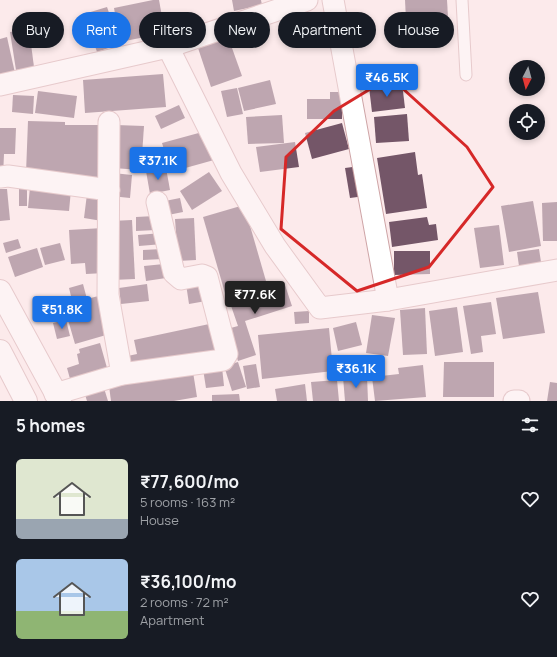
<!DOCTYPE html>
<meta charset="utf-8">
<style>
:root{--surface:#171b24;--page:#20242c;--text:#f1f3f6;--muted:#9ea1a6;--accent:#1a73e8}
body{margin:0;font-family:Manrope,sans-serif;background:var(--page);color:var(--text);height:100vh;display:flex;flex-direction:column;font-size:15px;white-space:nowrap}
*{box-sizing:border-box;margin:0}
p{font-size:13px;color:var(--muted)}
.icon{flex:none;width:22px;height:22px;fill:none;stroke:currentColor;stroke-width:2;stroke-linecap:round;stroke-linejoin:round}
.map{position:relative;height:401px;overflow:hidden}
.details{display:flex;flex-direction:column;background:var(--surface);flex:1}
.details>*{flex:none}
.top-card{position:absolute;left:12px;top:12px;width:533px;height:36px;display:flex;gap:8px}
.needle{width:26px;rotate:186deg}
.tools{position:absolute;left:509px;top:60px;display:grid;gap:8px}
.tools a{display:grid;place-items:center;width:36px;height:36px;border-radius:50%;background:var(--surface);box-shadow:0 2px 6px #0003;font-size:20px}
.price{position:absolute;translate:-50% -34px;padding:0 9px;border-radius:4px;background:var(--accent);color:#fff;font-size:13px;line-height:26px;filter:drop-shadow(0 1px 2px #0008)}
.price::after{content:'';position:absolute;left:50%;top:24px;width:12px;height:9px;margin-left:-6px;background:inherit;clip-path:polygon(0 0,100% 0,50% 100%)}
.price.active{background:#222;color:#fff}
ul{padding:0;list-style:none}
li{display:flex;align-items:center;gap:12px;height:100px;padding:0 16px}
li span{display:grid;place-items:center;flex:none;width:112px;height:80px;border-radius:6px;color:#555}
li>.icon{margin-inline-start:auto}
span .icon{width:48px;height:48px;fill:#fffc;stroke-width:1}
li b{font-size:17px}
h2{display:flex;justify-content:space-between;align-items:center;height:48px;padding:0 16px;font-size:17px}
.pill{padding:0 14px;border-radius:18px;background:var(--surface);box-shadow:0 2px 6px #0003;font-size:14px;line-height:36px}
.pill.active{background:var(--accent);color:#fff}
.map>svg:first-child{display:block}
.building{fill:#745668}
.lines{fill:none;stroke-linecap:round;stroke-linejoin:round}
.service-casing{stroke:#cea4a6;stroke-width:13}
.minor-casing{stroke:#cea4a6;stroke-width:23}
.trunk-casing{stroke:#cea4a6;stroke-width:24}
.service{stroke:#fff;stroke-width:11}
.minor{stroke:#fff;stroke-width:21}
.trunk{stroke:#fff;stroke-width:22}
.marked{fill:none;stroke:#d62828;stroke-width:3;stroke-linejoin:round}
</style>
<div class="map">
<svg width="557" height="401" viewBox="0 0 557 401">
<rect width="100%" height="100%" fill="#fceaeb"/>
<g class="building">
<path d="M153 0H159L165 33 120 42 114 8Z"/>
<path d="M232 0H261L262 5 234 11Z"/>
<path d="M405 0H447L448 17 406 20Z"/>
<path d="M107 7 120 44 97 52 84 14Z"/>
<path d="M29 29 34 67 16 70 10 32Z"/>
<path d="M227 34 242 76 211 87 197 45Z"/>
<path d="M7 37 15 73 0 76V39Z"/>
<path d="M163 74 166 107 85 113 83 80Z"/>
<path d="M270 80 276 104 244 111 238 88Z"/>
<path d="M402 83 405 108 372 112 369 87Z"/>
<path d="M237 88 243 114 227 117 221 91Z"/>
<path d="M38 91 77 96 74 118 35 113Z"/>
<path d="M330 92H342V119H307V99H330Z"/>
<path d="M13 95 34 96 33 114 12 112Z"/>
<path d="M179 105 185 118 161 129 155 116Z"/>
<path d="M407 114 409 141 376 143 374 117Z"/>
<path d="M282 115 284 143 248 144 246 117Z"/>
<path d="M28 121 65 122V125H105L104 183 76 182V174L26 173Z"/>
<path d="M342 123 349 149 312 159 305 133Z"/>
<path d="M116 125 144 126 141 170 113 168Z"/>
<path d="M0 128H16L15 154H4L3 177H0Z"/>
<path d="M206 131 214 160 171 172 162 143Z"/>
<path d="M295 142 299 167 260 172 256 147Z"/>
<path d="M415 152 418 175 422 174 427 208 386 214 377 158Z"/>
<path d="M360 166 365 196 350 198 345 168Z"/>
<path d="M166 168 170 190 150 194 146 171Z"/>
<path d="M209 172 222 191 192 210 180 191Z"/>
<path d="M113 173 132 175 130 198 111 196Z"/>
<rect x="19" y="183" width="8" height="23"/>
<path d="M30 187 71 190 69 211 28 208Z"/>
<path d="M0 189H7L10 220 0 221Z"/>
<path d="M87 194 105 196 102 221 84 218Z"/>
<path d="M180 198 183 212 168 215 165 201Z"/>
<path d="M533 201 541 246 509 252 501 206Z"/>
<path d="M557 202V241H543L542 203Z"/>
<path d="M244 205 266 281 225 293 203 217Z"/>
<path d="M155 216 156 230 136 231V217Z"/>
<path d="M427 217 429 225 436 224 438 240 392 247 389 222Z"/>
<path d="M194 218 196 260 178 261 175 219Z"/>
<path d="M132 220 135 279 112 280 111 221Z"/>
<path d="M499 225 504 265 480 268 474 228Z"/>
<path d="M103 228 105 273 86 274 85 263 71 264 69 230Z"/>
<path d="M162 233 163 244 139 246 138 235Z"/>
<path d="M18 239 21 248 6 253 3 243Z"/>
<path d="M60 243 65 260 45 265 40 248Z"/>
<path d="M37 248 43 267 15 277 8 257Z"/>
<path d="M162 249 163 259 143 260V250Z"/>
<path d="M539 249 541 262 519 266 517 252Z"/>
<path d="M394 251H430V274L394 275Z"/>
<path d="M164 264 166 278 146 281 144 266Z"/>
<path d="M204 282 206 301 189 304 186 284Z"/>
<path d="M284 282 292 306 245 321 256 355 238 361 227 329 238 326 229 300Z"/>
<path d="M83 284 87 299 102 295 113 333 75 344 62 299 71 296 69 288Z"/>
<path d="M147 284 149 301 121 304 119 288Z"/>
<path d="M538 292 545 333 503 339 496 298Z"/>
<path d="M491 302 496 334 481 336 483 352 471 354 463 306Z"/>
<path d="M457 307 463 352 435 356 429 311Z"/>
<path d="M425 308 427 354 403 355 400 310Z"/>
<path d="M309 311V323L295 324 294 312Z"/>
<path d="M372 315 395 318 388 356 366 353Z"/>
<path d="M66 320 70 336 57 339 53 323Z"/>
<path d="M356 322 362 345 338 351 333 328Z"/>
<path d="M214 323 220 351 125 370 123 357 137 354 134 340Z"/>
<path d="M329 328 333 371 262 379 258 335Z"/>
<path d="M100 343 109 375 72 386 67 368 79 364 77 354 80 353 79 349Z"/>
<path d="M340 358H361V371L340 372Z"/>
<path d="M238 362 246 387 232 391 224 366Z"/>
<path d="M444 362H494V397H443Z"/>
<path d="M256 364 260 387 247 389 243 366Z"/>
<path d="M423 365 426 397 375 401 372 377 399 374 398 368Z"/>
<path d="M222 367 224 386 206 388 203 369Z"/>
<path d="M193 372 197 397 174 401H111L109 386Z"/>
<path d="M367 376 368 401H345L343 377Z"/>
<path d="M337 380 339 401H313L311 382Z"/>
<path d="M102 382 108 401H87L83 388Z"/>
<path d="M550 382 557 383V401H547Z"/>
<path d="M305 384 307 401H277L275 389Z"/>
<path d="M239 394 240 401H212V395Z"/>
</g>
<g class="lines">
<g class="service-casing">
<path id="service" d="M462 0 466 75"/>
</g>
<g class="minor-casing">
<g id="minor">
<path d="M333 0 388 300 557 270"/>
<path d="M168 47 231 173 275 246 320 308 388 300"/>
<path d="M0 85 168 47 307 0"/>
<path d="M109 122 108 295 122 374"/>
<path d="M0 177 8 176 109 190"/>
<path d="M55 394 122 374 223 360 227 354 207 277 202 275 181 279 174 273 157 202"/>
<path d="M514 401H519"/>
</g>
</g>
<g class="trunk-casing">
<g id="trunk">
<path d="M0 291 60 401"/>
<path d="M0 351 26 401"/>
</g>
</g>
<use href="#service" class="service"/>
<use href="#minor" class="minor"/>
<use href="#trunk" class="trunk"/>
</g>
<path d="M0 0H557V401H0ZM390 77 467 147 493 187 429 267 357 291 281 229 286 157 334 111Z" fill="#fceaeb" fill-opacity=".55" fill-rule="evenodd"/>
<path class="marked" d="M390 77 467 147 493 187 429 267 357 291 281 229 286 157 334 111Z"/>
</svg>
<div class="tools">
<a><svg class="needle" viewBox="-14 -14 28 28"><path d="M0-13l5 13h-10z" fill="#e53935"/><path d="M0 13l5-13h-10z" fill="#9ea1a6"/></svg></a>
<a><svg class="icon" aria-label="locate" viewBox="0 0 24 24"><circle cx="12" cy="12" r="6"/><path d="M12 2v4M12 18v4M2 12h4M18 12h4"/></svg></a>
</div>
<b class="price" style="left:387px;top:98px">₹46.5K</b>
<b class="price" style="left:158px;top:181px">₹37.1K</b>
<b class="price active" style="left:255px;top:315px">₹77.6K</b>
<b class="price" style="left:62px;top:330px">₹51.8K</b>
<b class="price" style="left:356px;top:389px">₹36.1K</b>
<div class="top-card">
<a class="pill">Buy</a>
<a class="pill active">Rent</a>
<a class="pill">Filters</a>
<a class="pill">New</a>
<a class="pill">Apartment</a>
<a class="pill">House</a>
</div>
</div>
<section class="details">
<h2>5 homes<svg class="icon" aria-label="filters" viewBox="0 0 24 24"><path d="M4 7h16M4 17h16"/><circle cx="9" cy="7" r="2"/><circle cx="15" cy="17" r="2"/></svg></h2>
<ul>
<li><span style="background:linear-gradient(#dfe7d0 75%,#9aa5b1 0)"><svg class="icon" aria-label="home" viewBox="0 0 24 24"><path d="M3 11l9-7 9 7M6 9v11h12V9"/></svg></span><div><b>₹77,600/mo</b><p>5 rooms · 163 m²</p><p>House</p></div><svg class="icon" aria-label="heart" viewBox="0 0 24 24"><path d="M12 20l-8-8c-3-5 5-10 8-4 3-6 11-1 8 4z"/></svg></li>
<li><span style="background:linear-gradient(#a9c7e8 65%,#8fb573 0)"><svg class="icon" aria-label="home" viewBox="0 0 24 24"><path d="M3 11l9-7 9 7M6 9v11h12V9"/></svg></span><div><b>₹36,100/mo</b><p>2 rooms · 72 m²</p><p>Apartment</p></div><svg class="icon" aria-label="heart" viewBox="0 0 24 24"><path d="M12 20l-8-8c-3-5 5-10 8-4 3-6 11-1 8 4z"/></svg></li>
</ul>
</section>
